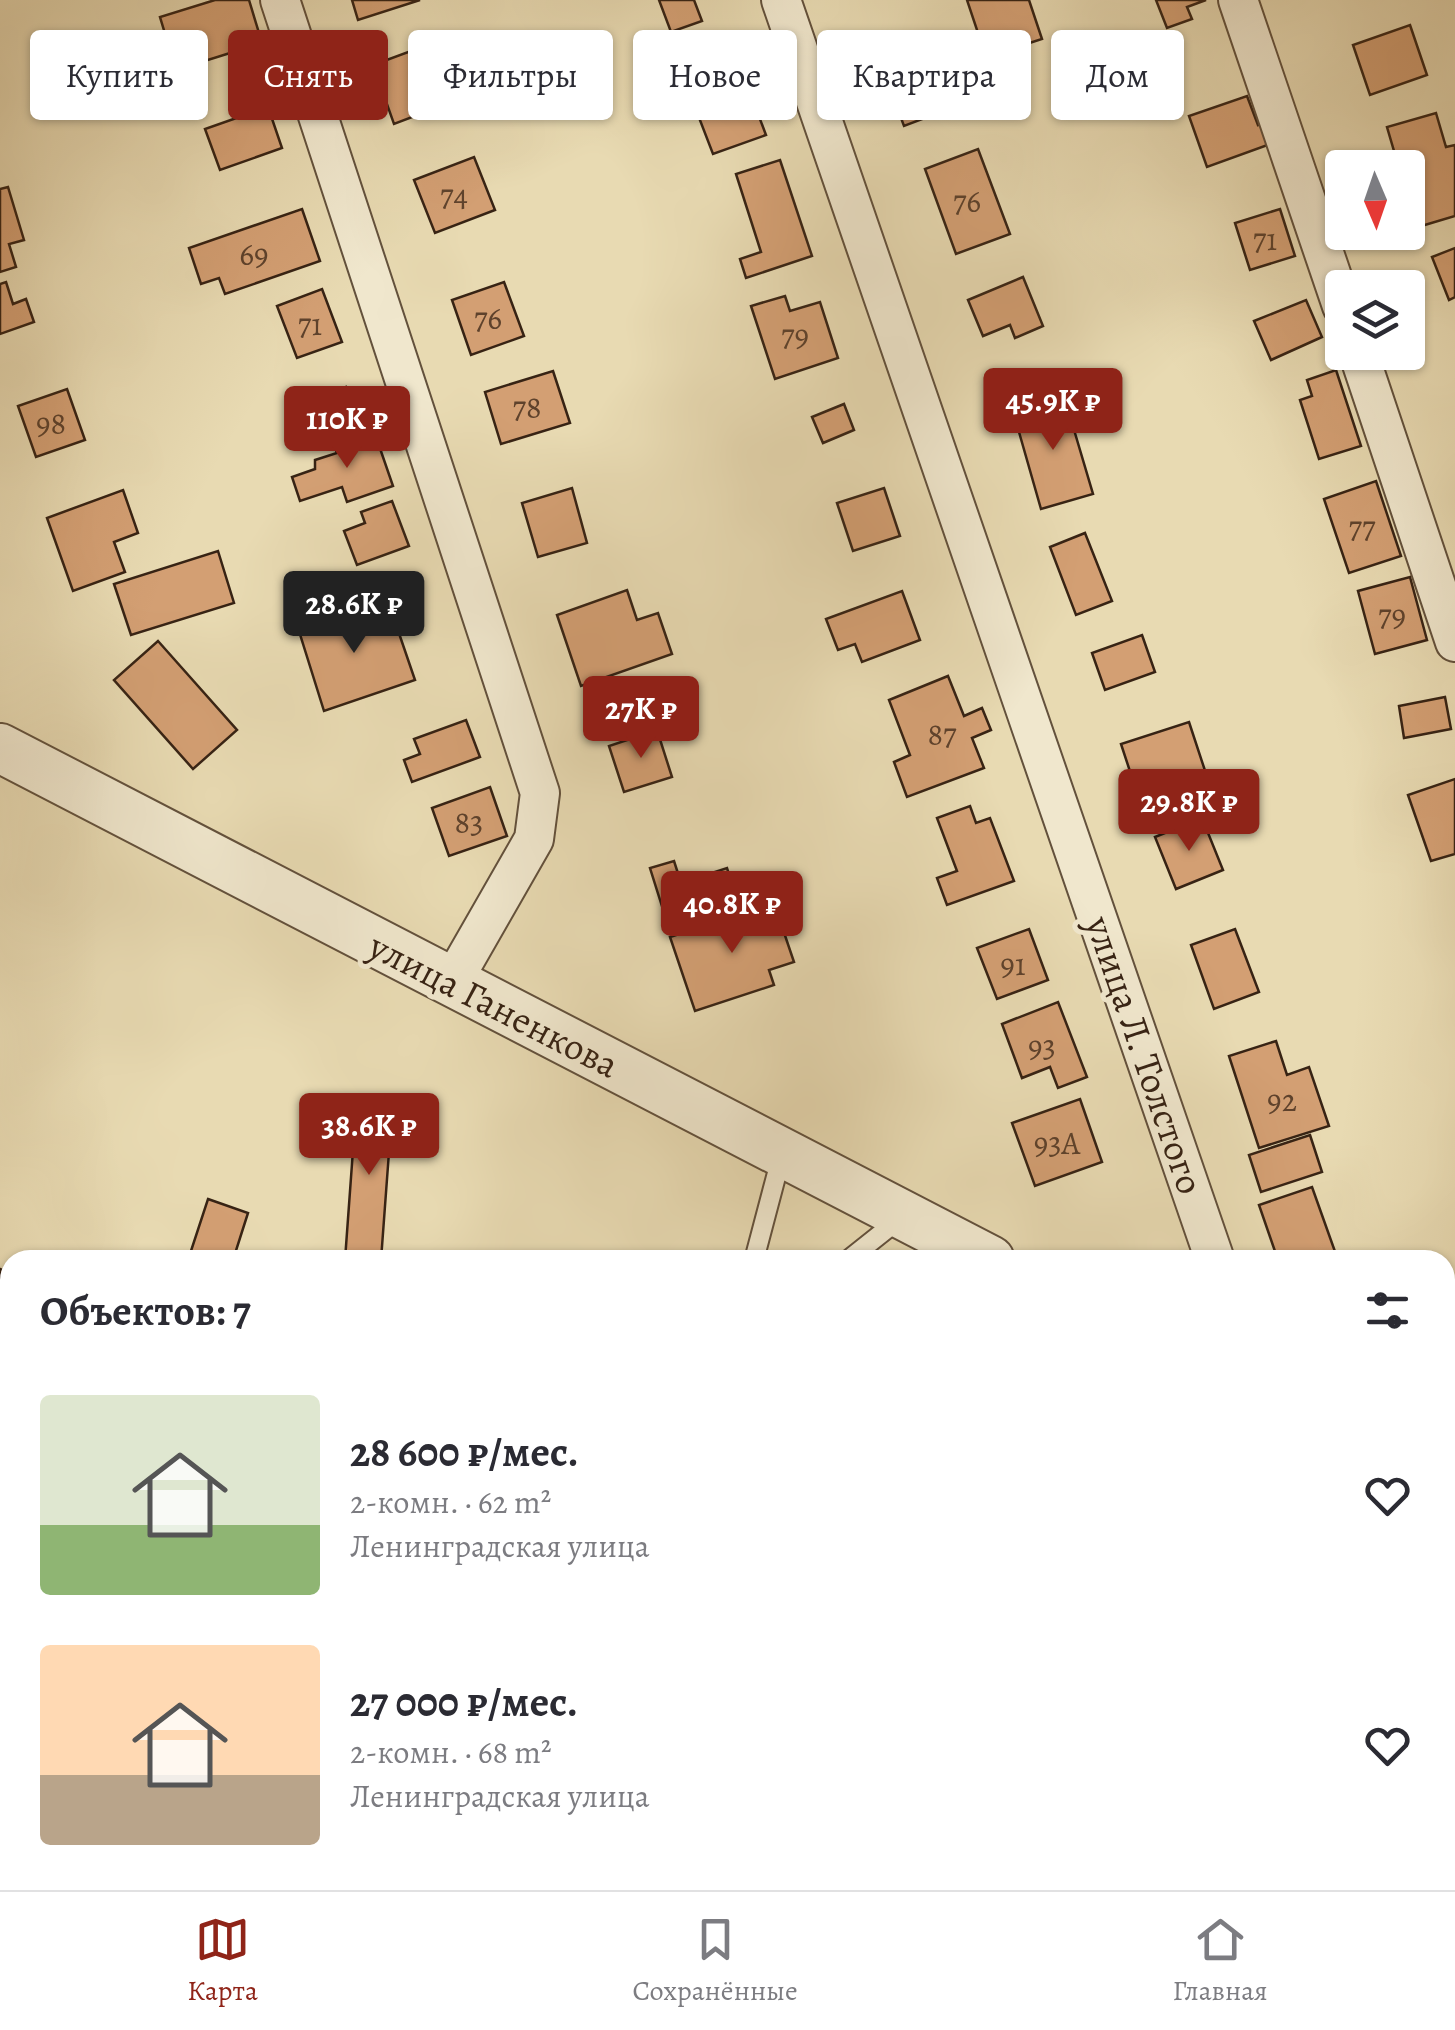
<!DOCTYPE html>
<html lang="ru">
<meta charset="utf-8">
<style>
:root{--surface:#fff;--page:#f2f2f3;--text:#2b2b33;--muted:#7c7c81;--line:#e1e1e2;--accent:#8f2418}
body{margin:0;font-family:Alegreya,serif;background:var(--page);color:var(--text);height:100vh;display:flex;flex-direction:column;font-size:38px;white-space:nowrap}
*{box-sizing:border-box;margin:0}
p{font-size:32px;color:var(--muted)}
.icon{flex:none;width:55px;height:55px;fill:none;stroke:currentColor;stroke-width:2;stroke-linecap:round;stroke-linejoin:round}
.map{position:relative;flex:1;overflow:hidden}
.side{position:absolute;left:0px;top:1250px;width:1455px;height:640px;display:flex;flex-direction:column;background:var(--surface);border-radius:30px 30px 0 0;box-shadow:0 2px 8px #0004}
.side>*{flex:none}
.top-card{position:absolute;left:30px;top:30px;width:1395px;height:90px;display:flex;gap:20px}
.needle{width:65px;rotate:178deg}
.buttons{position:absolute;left:1325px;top:150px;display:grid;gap:20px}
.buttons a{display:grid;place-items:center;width:100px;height:100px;border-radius:10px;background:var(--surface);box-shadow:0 2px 8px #0004;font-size:50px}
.price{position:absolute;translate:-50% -85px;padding:0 22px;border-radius:10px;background:var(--accent);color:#fff;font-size:32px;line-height:65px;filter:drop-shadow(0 2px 5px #0008)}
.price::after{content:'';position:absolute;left:50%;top:60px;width:30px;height:22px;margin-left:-15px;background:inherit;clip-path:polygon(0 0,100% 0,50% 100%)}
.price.on{background:#222;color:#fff}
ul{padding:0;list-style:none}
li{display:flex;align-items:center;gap:30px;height:250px;padding:0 40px}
li span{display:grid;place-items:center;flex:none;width:280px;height:200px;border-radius:10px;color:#555}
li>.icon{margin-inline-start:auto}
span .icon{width:120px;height:120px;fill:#fffc;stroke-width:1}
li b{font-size:42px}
h2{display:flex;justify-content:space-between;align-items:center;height:120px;padding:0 40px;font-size:42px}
.chip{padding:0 35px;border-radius:10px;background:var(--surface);box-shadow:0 2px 8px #0004;font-size:35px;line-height:90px}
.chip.on{background:var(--accent);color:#fff}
.tab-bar{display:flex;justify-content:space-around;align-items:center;height:140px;border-top:2px solid var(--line);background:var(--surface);font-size:28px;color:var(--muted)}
.tab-bar a{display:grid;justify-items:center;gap:5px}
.tab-bar .on{color:var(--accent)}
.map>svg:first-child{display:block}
.building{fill:#d39f73;stroke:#372314;stroke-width:2.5}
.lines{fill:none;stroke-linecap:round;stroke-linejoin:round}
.service-casing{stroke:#63513c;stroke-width:22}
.minor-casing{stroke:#63513c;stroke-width:42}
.tertiary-casing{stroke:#63513c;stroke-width:52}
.service{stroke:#f0e7cd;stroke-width:18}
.minor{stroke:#f0e7cd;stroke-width:38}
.tertiary{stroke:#f0e7cd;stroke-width:48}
.labels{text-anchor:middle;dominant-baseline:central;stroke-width:10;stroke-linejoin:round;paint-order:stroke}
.number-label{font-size:32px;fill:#5e422c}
.street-label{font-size:38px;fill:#372314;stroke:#f0e7cd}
</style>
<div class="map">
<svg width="1455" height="1890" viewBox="0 0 1455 1890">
<rect width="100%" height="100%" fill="#e8dab2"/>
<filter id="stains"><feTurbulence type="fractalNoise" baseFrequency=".002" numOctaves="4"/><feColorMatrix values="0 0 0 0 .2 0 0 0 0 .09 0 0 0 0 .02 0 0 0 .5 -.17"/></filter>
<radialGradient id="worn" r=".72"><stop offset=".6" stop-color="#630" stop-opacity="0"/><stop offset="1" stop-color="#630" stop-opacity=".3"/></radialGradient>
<g class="building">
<path d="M215 0H249L262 43 176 70 160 17Z"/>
<path d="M352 0H420L358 20Z"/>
<path d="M659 0H694L702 21 671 32Z"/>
<path d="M967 0H1029L1042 39 986 57Z"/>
<path d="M1156 0H1206L1187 7 1192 19 1167 28Z"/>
<path d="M1410 25 1427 75 1370 95 1353 45Z"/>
<path d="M446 38 458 70 426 81 436 108 394 124 373 65Z"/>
<path d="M921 41 946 110 904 126 878 57Z"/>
<path d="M746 82 766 135 713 154 693 102Z"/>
<path d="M1247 96 1258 125 1268 121 1276 142 1207 167 1189 116Z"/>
<path d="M268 107 282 148 220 170 205 129Z"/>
<path d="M1436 113 1446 147 1455 145V216L1408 230V168H1399L1387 127Z"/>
<path d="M978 149 1010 234 956 254 925 169Z"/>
<path d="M474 157 495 210 435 233 414 180Z"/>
<path d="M780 160 812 256 746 278 740 259 761 252 736 174Z"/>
<path d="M8 187 24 240 9 244 16 267 0 272V189Z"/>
<path d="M302 209 320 261 225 294 219 278 201 284 189 248Z"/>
<path d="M1280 209 1295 256 1250 270 1235 223Z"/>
<path d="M1455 248V297L1449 300 1432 257Z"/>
<path d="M1023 277 1043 326 1015 338 1010 325 983 336 968 300Z"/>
<path d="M6 282 13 304 26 299 34 322 0 334V284Z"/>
<path d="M504 282 524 336 471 355 452 300Z"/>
<path d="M322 289 342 342 297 358 277 306Z"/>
<path d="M785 296 790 311 820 302 838 358 775 379 751 306Z"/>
<path d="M1306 300 1322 337 1271 360 1254 321Z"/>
<path d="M1336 370 1361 446 1319 459 1300 400 1312 396 1307 380Z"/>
<path d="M553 371 570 423 501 444 485 392Z"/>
<path d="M346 387 358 412 305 437 293 412Z"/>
<path d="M67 389 85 440 36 457 18 406Z"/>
<path d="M1064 396 1093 494 1041 509 1013 411Z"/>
<path d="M844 404 854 430 823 443 812 417Z"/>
<path d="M374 431 393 486 347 502 342 487 300 501 292 477 315 469V460L337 453 334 445Z"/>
<path d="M1376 481 1401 556 1349 573 1324 499Z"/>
<path d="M572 488 587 543 538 557 522 503Z"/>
<path d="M884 488 900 536 853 551 837 503Z"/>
<path d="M123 490 138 533 114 542 125 572 73 591 47 518Z"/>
<path d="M392 501 409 546 357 565 344 531 365 523 361 512Z"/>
<path d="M1085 533 1112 601 1076 615 1050 547Z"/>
<path d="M218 551 234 603 131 635 114 584Z"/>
<path d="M1410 577 1427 640 1375 654 1358 591Z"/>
<path d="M627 590 637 620 658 613 672 654 581 686 557 615Z"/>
<path d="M902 591 920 640 862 662 855 644 838 650 826 619Z"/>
<path d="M390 607 415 680 324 711 294 615 316 609 322 628Z"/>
<path d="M1142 635 1155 672 1105 690 1092 653Z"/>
<path d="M158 641 237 730 193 769 114 680Z"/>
<path d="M948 676 964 716 982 708 991 730 972 738 984 768 907 797 894 762 910 755 889 700Z"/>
<path d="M1445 697 1451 729 1404 738 1399 706Z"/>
<path d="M466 720 480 757 412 782 404 760 420 754 414 739Z"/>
<path d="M1189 722 1213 795 1145 817 1121 744Z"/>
<path d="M657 730 672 777 624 792 609 746Z"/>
<path d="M1455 779V854L1431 861 1408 795Z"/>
<path d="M490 787 507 836 449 856 432 808Z"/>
<path d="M970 806 976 823 990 818 1014 881 947 905 937 878 957 871 937 818Z"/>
<path d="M1202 818 1223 870 1176 889 1155 837Z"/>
<path d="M674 861 681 883 727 868 736 896 666 919 650 868Z"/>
<path d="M774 903 794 962 769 970 774 985 695 1011 670 937Z"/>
<path d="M1029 929 1048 980 997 999 977 948Z"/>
<path d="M1235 929 1259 992 1214 1009 1191 945Z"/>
<path d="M1058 1002 1087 1077 1058 1088 1050 1067 1022 1078 1002 1024Z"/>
<path d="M1276 1041 1287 1075 1309 1067 1329 1126 1259 1148 1229 1056Z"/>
<path d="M357 1095 393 1098 381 1260H345Z"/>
<path d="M1080 1099 1102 1162 1035 1186 1012 1123Z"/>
<path d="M1310 1135 1322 1172 1261 1192 1249 1155Z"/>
<path d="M1312 1187 1338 1260H1278L1259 1205Z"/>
<path d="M208 1199 248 1213 233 1260H188Z"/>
<path d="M0 1269 10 1273V1750L0 1777Z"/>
<path d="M1455 1750V1842L1445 1851V1759Z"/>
<path d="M110 1880H422L419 1890H107Z"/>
<path d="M534 1880H589L588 1890H533Z"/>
<path d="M1355 1880H1411L1400 1890H1343Z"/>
</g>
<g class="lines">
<g class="service-casing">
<g id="service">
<path d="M754 1260 782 1154"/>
<path d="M848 1260 902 1217"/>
<path d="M1445 1621 1455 1611"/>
</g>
</g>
<g class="minor-casing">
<g id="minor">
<path d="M280 0 540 793 534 839 451 984"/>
<path d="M781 0 1215 1260"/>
<path d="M1238 0 1342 306"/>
<path d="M1358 352 1455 642"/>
</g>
</g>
<g class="tertiary-casing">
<g id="tertiary">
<path d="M0 748 990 1260"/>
<path d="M1445 1486 1455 1491"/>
</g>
</g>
<use href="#service" class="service"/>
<use href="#minor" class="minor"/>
<use href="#tertiary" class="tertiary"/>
</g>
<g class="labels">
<g class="number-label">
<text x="454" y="195">74</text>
<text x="967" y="201">76</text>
<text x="1265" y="239">71</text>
<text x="254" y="254">69</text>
<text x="488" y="318">76</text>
<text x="310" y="324">71</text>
<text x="795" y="335">79</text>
<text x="527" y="407">78</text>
<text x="51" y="423">98</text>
<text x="1362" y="527">77</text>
<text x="1392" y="615">79</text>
<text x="942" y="734">87</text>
<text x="469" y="822">83</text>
<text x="1013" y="964">91</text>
<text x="1042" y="1046">93</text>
<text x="1282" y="1100">92</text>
<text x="1057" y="1143">93А</text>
</g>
<g class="street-label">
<text transform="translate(494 1005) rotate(27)">улица Ганенкова</text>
<text transform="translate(1145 1055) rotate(71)">улица Л. Толстого</text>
</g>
</g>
<rect width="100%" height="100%" filter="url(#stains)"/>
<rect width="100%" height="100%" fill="url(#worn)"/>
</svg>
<div class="buttons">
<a><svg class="needle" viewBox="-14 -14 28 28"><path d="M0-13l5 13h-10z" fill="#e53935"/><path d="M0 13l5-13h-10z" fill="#7c7c81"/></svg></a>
<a><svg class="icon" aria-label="layers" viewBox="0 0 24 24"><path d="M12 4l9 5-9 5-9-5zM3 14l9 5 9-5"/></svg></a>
</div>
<b class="price" style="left:1053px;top:453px">45.9K ₽</b>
<b class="price" style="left:347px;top:471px">110K ₽</b>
<b class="price on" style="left:354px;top:656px">28.6K ₽</b>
<b class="price" style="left:641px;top:761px">27K ₽</b>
<b class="price" style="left:1189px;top:854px">29.8K ₽</b>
<b class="price" style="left:732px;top:956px">40.8K ₽</b>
<b class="price" style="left:369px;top:1178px">38.6K ₽</b>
<div class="top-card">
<a class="chip">Купить</a>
<a class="chip on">Снять</a>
<a class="chip">Фильтры</a>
<a class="chip">Новое</a>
<a class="chip">Квартира</a>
<a class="chip">Дом</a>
</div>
<section class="side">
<h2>Объектов: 7<svg class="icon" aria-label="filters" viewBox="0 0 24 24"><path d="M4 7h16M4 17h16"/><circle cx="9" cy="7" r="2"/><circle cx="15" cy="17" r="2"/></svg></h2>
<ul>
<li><span style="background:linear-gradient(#dfe7d0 65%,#8fb573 0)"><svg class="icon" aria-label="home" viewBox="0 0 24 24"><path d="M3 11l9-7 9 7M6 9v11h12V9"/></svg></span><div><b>28 600 ₽/мес.</b><p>2-комн. · 62 m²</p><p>Ленинградская улица</p></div><svg class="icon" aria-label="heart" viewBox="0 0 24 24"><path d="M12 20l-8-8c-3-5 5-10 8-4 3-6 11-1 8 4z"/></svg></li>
<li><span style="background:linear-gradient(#ffd9b3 65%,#b9a48a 0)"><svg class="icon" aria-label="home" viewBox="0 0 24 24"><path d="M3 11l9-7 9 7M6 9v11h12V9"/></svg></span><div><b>27 000 ₽/мес.</b><p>2-комн. · 68 m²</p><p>Ленинградская улица</p></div><svg class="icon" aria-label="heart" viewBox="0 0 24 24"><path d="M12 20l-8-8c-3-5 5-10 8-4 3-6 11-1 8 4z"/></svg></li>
</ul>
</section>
</div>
<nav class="tab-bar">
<a class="on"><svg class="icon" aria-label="map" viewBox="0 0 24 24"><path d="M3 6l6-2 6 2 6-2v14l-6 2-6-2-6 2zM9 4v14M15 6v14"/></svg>Карта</a>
<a><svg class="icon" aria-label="saved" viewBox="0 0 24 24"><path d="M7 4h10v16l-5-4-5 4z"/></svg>Сохранённые</a>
<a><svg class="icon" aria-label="home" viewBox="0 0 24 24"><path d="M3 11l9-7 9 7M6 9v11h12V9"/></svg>Главная</a>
</nav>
